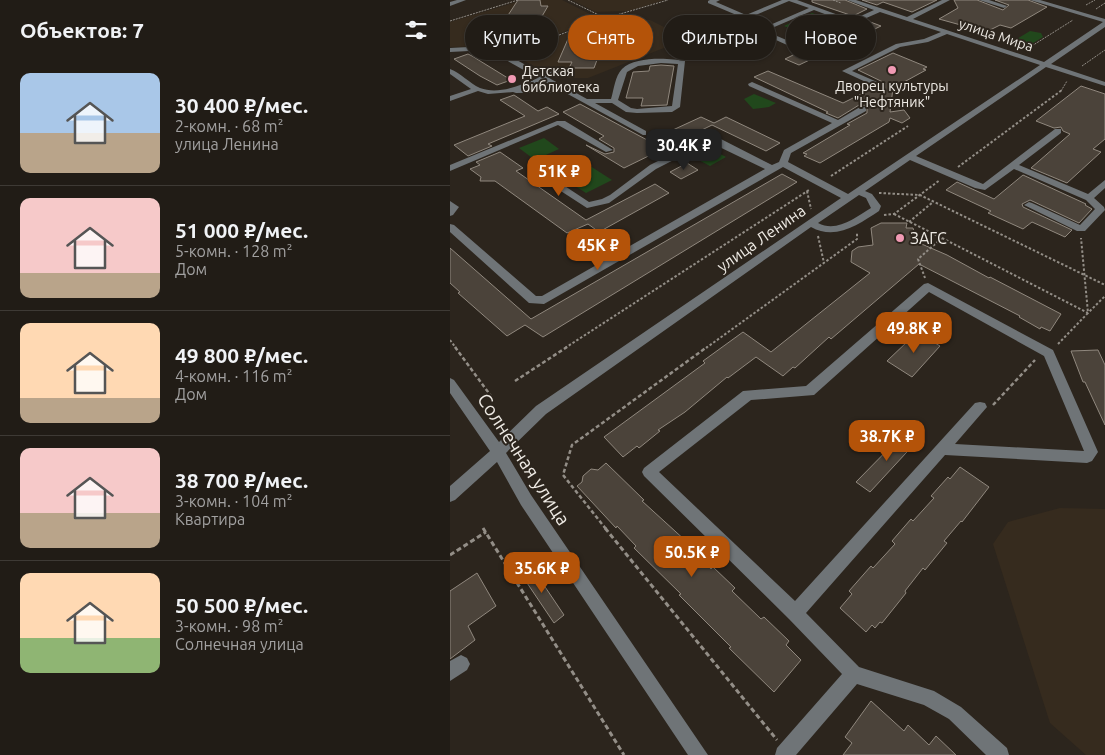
<!DOCTYPE html>
<html lang="ru">
<meta charset="utf-8">
<style>
:root{--surface:#211c16;--page:#29251f;--text:#f1f3f6;--muted:#a2a1a1;--line:#3e3a35;--accent:#b45309}
body{margin:0;font-family:Ubuntu,sans-serif;background:var(--page);color:var(--text);height:100vh;display:flex;flex-direction:column;font-size:19px;white-space:nowrap}
*{box-sizing:border-box;margin:0}
p{font-size:16px;color:var(--muted)}
.icon{flex:none;width:28px;height:28px;fill:none;stroke:currentColor;stroke-width:2;stroke-linecap:round;stroke-linejoin:round}
.map{position:relative;flex:1;overflow:hidden}
.drawer{display:flex;flex-direction:column;background:var(--surface);width:450px}
.drawer>*{flex:none}
.guide{position:absolute;left:15px;top:15px;width:475px;height:45px;display:flex;gap:10px}
.price{position:absolute;translate:-50% -42px;padding:0 11px;border-radius:10px;background:var(--accent);color:#fff;font-size:16px;line-height:32px;filter:drop-shadow(0 1px 2px #0008)}
.price::after{content:'';position:absolute;left:50%;top:30px;width:15px;height:11px;margin-left:-8px;background:inherit;clip-path:polygon(0 0,100% 0,50% 100%)}
.price.current{background:#222;color:#fff}
ul{padding:0;list-style:none}
li{display:flex;align-items:center;gap:15px;height:125px;padding:0 20px}
li+li{border-top:1px solid var(--line)}
li span{display:grid;place-items:center;flex:none;width:140px;height:100px;border-radius:10px;color:#555}
li>.icon{margin-inline-start:auto}
span .icon{width:60px;height:60px;fill:#fffc;stroke-width:1}
li b{font-size:21px}
h2{display:flex;justify-content:space-between;align-items:center;height:60px;padding:0 20px;font-size:21px}
.tag{padding:0 18px;border-radius:22px;background:var(--surface);box-shadow:0 1px 4px #0004,0 0 0 1px var(--line);font-size:18px;line-height:45px}
.tag.current{background:var(--accent);color:#fff}
main{display:flex;flex:1;min-height:0}
.map>svg:first-child{display:block}
.built{fill:#362b1e}
.green{fill:#21481c}
.building{fill:#4b433a;stroke:#90887e}
.lines{fill:none;stroke-linecap:round;stroke-linejoin:round}
.path-far3{stroke:#938e87;stroke-width:1;stroke-dasharray:2 1;stroke-linecap:butt}
.path-far2{stroke:#938e87;stroke-width:2;stroke-dasharray:2.5 2;stroke-linecap:butt}
.path-far1{stroke:#938e87;stroke-width:2.5;stroke-dasharray:4 2.5;stroke-linecap:butt}
.path{stroke:#938e87;stroke-width:3;stroke-dasharray:5 3;stroke-linecap:butt}
.minor{fill:#6f7477;fill-rule:evenodd}
.poi-dot{fill:#f19ab4;stroke:#2c251d;stroke-width:2}
.labels{text-anchor:middle;dominant-baseline:central;stroke-width:4;stroke-linejoin:round;paint-order:stroke}
.far-street-label{font-size:14px;fill:#eeeae4;stroke:#2c251d}
.far-poi-label{font-size:14px;fill:#eeeae4;stroke:#2c251d;text-anchor:start}
.street-label{font-size:16px;fill:#eeeae4;stroke:#2c251d}
.poi-label{font-size:16px;fill:#eeeae4;stroke:#2c251d;text-anchor:start}
.near-street-label{font-size:19px;fill:#eeeae4;stroke:#2c251d}
</style>
<main>
<section class="drawer">
<h2>Объектов: 7<svg class="icon" aria-label="filters" viewBox="0 0 24 24"><path d="M4 7h16M4 17h16"/><circle cx="9" cy="7" r="2"/><circle cx="15" cy="17" r="2"/></svg></h2>
<ul>
<li><span style="background:linear-gradient(#a9c7e8 60%,#b9a48a 0)"><svg class="icon" aria-label="home" viewBox="0 0 24 24"><path d="M3 11l9-7 9 7M6 9v11h12V9"/></svg></span><div><b>30 400 ₽/мес.</b><p>2-комн. · 68 m²</p><p>улица Ленина</p></div></li>
<li><span style="background:linear-gradient(#f6c9c9 75%,#b9a48a 0)"><svg class="icon" aria-label="home" viewBox="0 0 24 24"><path d="M3 11l9-7 9 7M6 9v11h12V9"/></svg></span><div><b>51 000 ₽/мес.</b><p>5-комн. · 128 m²</p><p>Дом</p></div></li>
<li><span style="background:linear-gradient(#ffd9b3 75%,#b9a48a 0)"><svg class="icon" aria-label="home" viewBox="0 0 24 24"><path d="M3 11l9-7 9 7M6 9v11h12V9"/></svg></span><div><b>49 800 ₽/мес.</b><p>4-комн. · 116 m²</p><p>Дом</p></div></li>
<li><span style="background:linear-gradient(#f6c9c9 65%,#b9a48a 0)"><svg class="icon" aria-label="home" viewBox="0 0 24 24"><path d="M3 11l9-7 9 7M6 9v11h12V9"/></svg></span><div><b>38 700 ₽/мес.</b><p>3-комн. · 104 m²</p><p>Квартира</p></div></li>
<li><span style="background:linear-gradient(#ffd9b3 65%,#8fb573 0)"><svg class="icon" aria-label="home" viewBox="0 0 24 24"><path d="M3 11l9-7 9 7M6 9v11h12V9"/></svg></span><div><b>50 500 ₽/мес.</b><p>3-комн. · 98 m²</p><p>Солнечная улица</p></div></li>
</ul>
</section>
<div class="map">
<svg width="655" height="755" viewBox="0 0 655 755">
<rect width="100%" height="100%" fill="#2c251d"/>
<g class="built">
<path d="M73 0H112L142 15V21L95 39 69 45 0 47V22Z"/>
<path d="M122 0H214L179 11 146 12Z"/>
<path d="M150 20H200L218 29 215 30 234 40 138 78H105L66 56 97 41Z"/>
<path d="M610 508 655 509V755H636L600 723 543 544 558 522Z"/>
</g>
<g class="green">
<path d="M362 13 388 22 376 28 369 25 360 29 366 32 359 35 334 26Z"/>
<path d="M580 31 591 33 593 37 578 46 563 44 562 42Z"/>
<path d="M304 94 326 103 319 107 303 109 294 99Z"/>
<path d="M94 138 109 149 85 160 69 148Z"/>
<path d="M259 148 276 157 260 166 243 157Z"/>
<path d="M137 164 162 180 136 193 111 177Z"/>
</g>
<g class="building">
<path d="M68 0H90L91 6H98L81 35 59 36 62 30 49 29Z"/>
<path d="M362 0H395L417 9 403 16 362 2Z"/>
<path d="M412 0H487L462 12 433 2 427 5Z"/>
<path d="M504 0H527L553 10 559 5 545 0H578L597 7 561 28 550 25 536 32 489 19 508 8Z"/>
<path d="M384 19 391 22 368 32 360 30Z"/>
<path d="M415 20 431 26 349 65 335 59Z"/>
<path d="M135 33H157L144 68H119L122 62H108L118 39H132Z"/>
<path d="M443 53 477 67 473 69 476 70 443 88 440 112 454 110 460 118 452 123 440 118 439 122 370 163 354 156 357 154 353 153 400 125 397 124 417 113V106L409 105 388 118 376 113 378 112 304 77 318 71 393 103 423 88 430 91 435 90V83L408 70Z"/>
<path d="M18 54 22 56 61 80 47 85 30 76 4 59Z"/>
<path d="M211 65 224 66 217 105 191 106 193 98H176L183 72 199 71 200 66Z"/>
<path d="M631 86 655 94V139L643 149 651 152 617 183 581 168 620 134 613 131 611 127 604 128 586 121Z"/>
<path d="M64 95 88 111 97 107 109 114 38 144 42 146 18 156 4 145 75 116 50 100Z"/>
<path d="M130 104 199 141 251 117 264 123 276 117 330 143 316 151 262 125 174 168 136 145 155 154 164 152V148L149 139 154 136 113 112Z"/>
<path d="M50 152 73 168 66 171 136 220 205 184 219 193 149 232 138 224 117 233 45 181H30L31 177 20 169 30 165 26 162Z"/>
<path d="M237 163 248 170 231 179 220 172Z"/>
<path d="M332 174 347 182 93 337 75 325 57 336 8 293 10 292 0 283V248L81 319Z"/>
<path d="M573 175 636 204 635 205 642 209 629 223 580 200 572 204 573 207 622 230 615 237 582 222 573 229 538 213 541 211 496 190 507 182 544 199Z"/>
<path d="M431 223H457L456 228H463L467 242 497 255 539 278 540 277 611 314 600 331 591 327 590 329 569 317 570 316 469 264 381 339 379 337 345 368 343 367 333 376 306 357 278 378 277 377 235 412 208 430 210 431 189 448 187 446 173 457 154 437 255 363 253 361 293 332 321 352 420 273 401 262 402 251 408 247 423 245 421 228Z"/>
<path d="M465 331 490 346 462 377 437 361 459 340 457 339Z"/>
<path d="M648 350 655 365V425L635 382H633L621 351Z"/>
<path d="M456 431 468 440 420 492 406 482Z"/>
<path d="M156 463 194 500 192 501 237 542 235 544 261 569 263 567 285 588 282 591 311 619 314 617 339 641 336 645 351 660 324 692 279 648 281 647 229 595 231 594 184 548 186 546 167 526 166 528 127 486 132 482 133 476 141 469 148 470Z"/>
<path d="M510 467 539 487 512 522 511 521 494 541 497 543 475 570 473 568 455 591 456 593 432 623 430 622 425 628 422 625 416 632 390 608 402 594 399 591 421 566 423 568 445 544 442 541 461 519 463 521 484 498 481 496 498 477 500 479Z"/>
<path d="M81 566 114 615 104 623 71 574Z"/>
<path d="M27 573 46 606 18 626 25 640 0 659V591Z"/>
<path d="M421 701 454 731 458 725 479 745 486 736 506 755H393L402 743 395 737Z"/>
</g>
<g class="lines">
<g class="path-far3">
<path d="M118 0 155 18"/>
<path d="M383 0 391 3"/>
<path d="M636 5 645 0"/>
<path d="M646 9 655 3"/>
<path d="M0 21 68 0"/>
<path d="M577 49 623 20"/>
<path d="M67 51 146 21 218 0"/>
<path d="M632 66 655 50"/>
<path d="M611 91 617 81"/>
</g>
<g class="path-far2">
<path d="M508 167 612 90"/>
<path d="M381 176 458 126"/>
<path d="M357 191 361 209"/>
<path d="M429 193 470 195 655 285"/>
<path d="M444 214 492 238 468 259 475 278"/>
<path d="M434 215 444 214 490 180"/>
<path d="M459 222 483 202"/>
<path d="M368 236 374 263"/>
<path d="M492 238 638 313 655 296"/>
<path d="M0 340 6 348"/>
<path d="M608 344 638 313 631 238"/>
<path d="M115 348 359 190"/>
<path d="M256 348 407 239V233"/>
</g>
<g class="path-far1">
<path d="M5 347 41 396"/>
<path d="M65 381 117 347"/>
<path d="M543 405 585 360"/>
<path d="M156 529 113 475 122 445 257 347"/>
</g>
<g class="path">
<path d="M33 528 174 755"/>
<path d="M155 528 327 740"/>
<path d="M0 555 36 532"/>
</g>
<g class="minor">
<path d="M7 0H16L0 6V2Z"/>
<path d="M260 0H270L266 2 296 15 332 0H347L402 20 424 10 397 0H406L457 17 492 0H500L463 19 594 62 653 22 580 0H590L655 19V27L601 64 655 82V86L596 67 466 156 533 184 605 129H611V133L569 165 638 194 655 180V188L644 198 654 207 655 210 635 231H627L574 205 579 202 582 203 630 225 645 209 636 200 564 169 535 190 525 188 460 160 415 191 422 194 431 206 429 211C409 224 386 241 361 227L96 414 56 453 81 495 258 755H238L71 505 47 462 5 500 0 502V486L40 451 0 393V378L4 380 49 442 86 406 391 198 333 167 94 304 79 303 0 232V224L4 225 86 296H92L315 169 259 142 206 169 159 203 137 208 83 173V169H89L139 202 152 199 160 195 200 165 258 136 267 137 322 165 329 162 334 150 382 123 299 86 298 84 302 82 388 120 410 107H416V111L341 153 338 162 398 194 590 65 497 34 478 42 450 47 402 71 434 85V89H431L392 71 446 44 474 39 491 32 430 12 346 49 306 31 359 8 339 1 296 19 258 3V1ZM364 10 396 22 346 44 315 31ZM409 195 416 198 421 208C406 217 387 233 368 223Z"/>
<path d="M529 0H539L557 6 554 8Z"/>
<path d="M47 31 52 32 43 47 94 75 107 69H113V73L99 78 137 99H161C164 89 165 76 172 69 185 56 219 58 235 61L230 107 222 112 187 113 176 112 162 103H145L196 131V135H193L114 92 66 93 63 92 38 94 28 91 0 101V96L21 89 0 74V69C11 73 19 83 30 88 49 95 71 85 88 78L38 50 0 52V48L37 46ZM211 63 228 64 222 106 187 109 181 108 168 100 177 72 188 66ZM93 81 106 88 74 89Z"/>
<path d="M107 121H115L163 150 156 152 108 125 0 171V165Z"/>
<path d="M0 201 9 207 3 215 0 216Z"/>
<path d="M478 283 603 350 648 452 642 461 637 463 495 455 356 613 409 667 484 691 511 707 557 748 559 755H536L499 719 474 705 407 684 346 755H325L327 748 392 674 339 619 194 476 192 472 194 468 293 391 356 386 474 284ZM479 292 594 356 634 451 505 444 537 407 535 403 530 402 525 403 345 601 209 472 301 400 364 395Z"/>
<path d="M11 655 17 658 20 664 17 670 0 681V661Z"/>
</g>
</g>
<g class="poi-dot">
<circle cx="442" cy="70" r="5"/>
<circle cx="62" cy="79" r="5"/>
<circle cx="450" cy="238" r="5"/>
</g>
<g class="labels">
<g class="far-street-label">
<text transform="translate(546 35) rotate(18)">улица Мира</text>
</g>
<g class="far-poi-label">
<text x="72" y="71">Детская<tspan x="72" dy="16">библиотека</tspan></text>
<text x="442" y="86" text-anchor="middle">Дворец культуры<tspan x="442" dy="16">"Нефтяник"</tspan></text>
</g>
<g class="street-label">
<text transform="translate(311 238) rotate(-35)">улица Ленина</text>
</g>
<g class="poi-label">
<text x="460" y="238">ЗАГС</text>
</g>
<g class="near-street-label">
<text transform="translate(74 459) rotate(57)">Солнечная улица</text>
</g>
</g>
</svg>
<b class="price current" style="left:234px;top:171px">30.4K ₽</b>
<b class="price" style="left:109px;top:197px">51K ₽</b>
<b class="price" style="left:148px;top:271px">45K ₽</b>
<b class="price" style="left:464px;top:354px">49.8K ₽</b>
<b class="price" style="left:437px;top:462px">38.7K ₽</b>
<b class="price" style="left:242px;top:578px">50.5K ₽</b>
<b class="price" style="left:92px;top:594px">35.6K ₽</b>
<div class="guide">
<a class="tag">Купить</a>
<a class="tag current">Снять</a>
<a class="tag">Фильтры</a>
<a class="tag">Новое</a>
</div>
</div>
</main>
